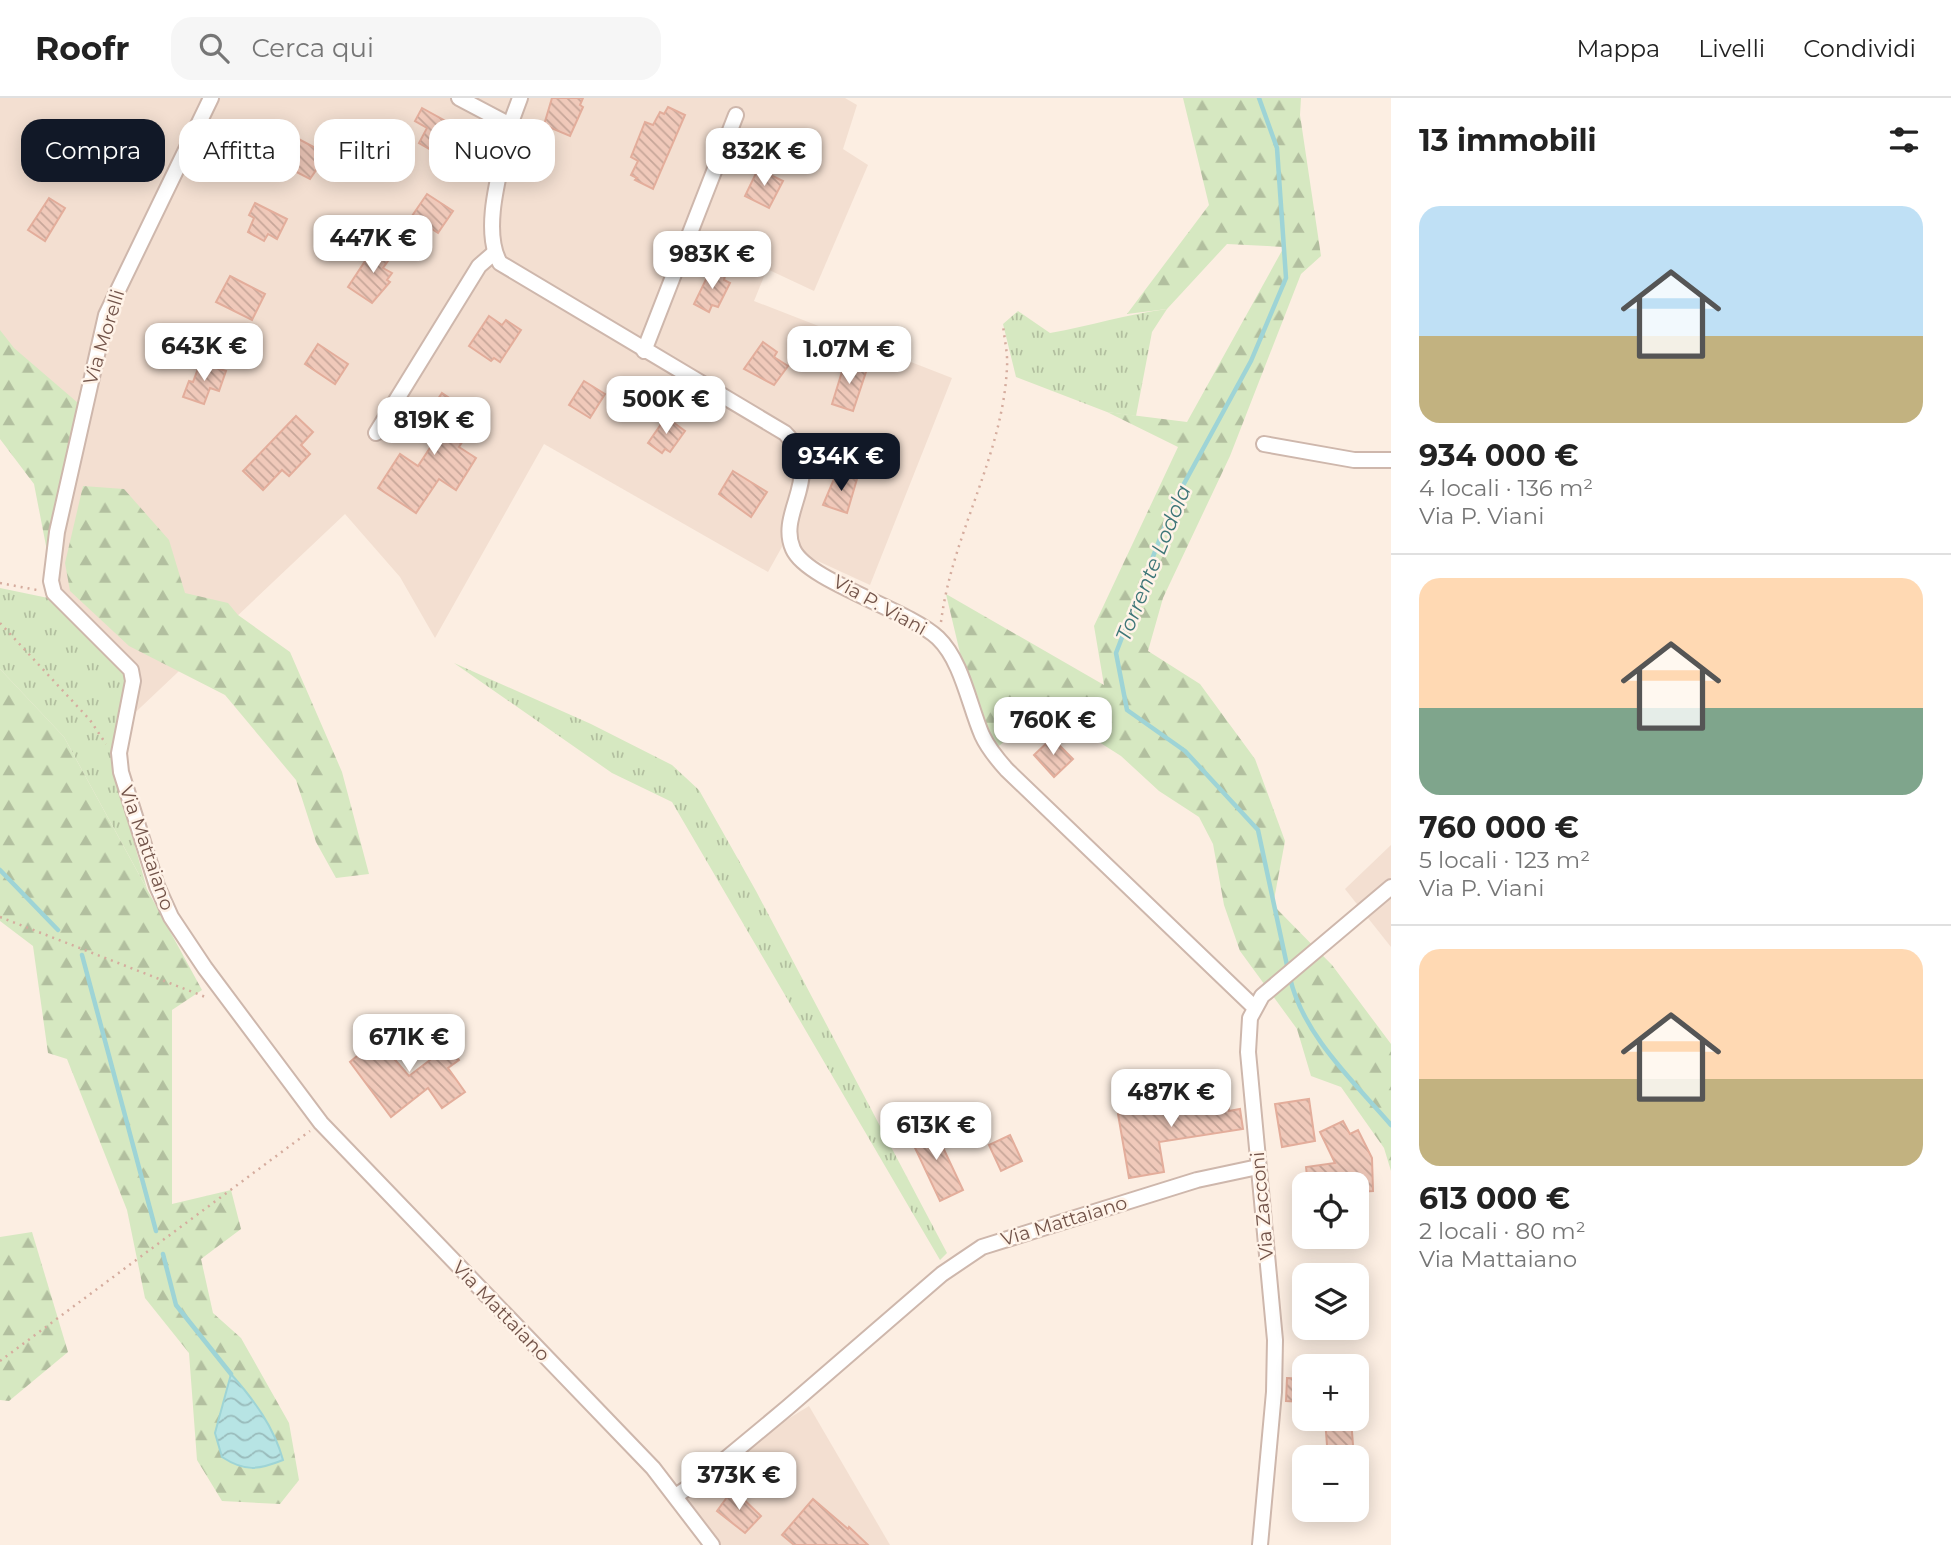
<!DOCTYPE html>
<html lang="it">
<meta charset="utf-8">
<style>
:root{--surface:#fff;--page:#f6f6f6;--text:#222;--muted:#767676;--line:#e0e0e0;--accent:#111827}
body{margin:0;font-family:Montserrat,sans-serif;background:var(--page);color:var(--text);height:100vh;display:flex;flex-direction:column;font-size:26px;white-space:nowrap}
*{box-sizing:border-box;margin:0}
p{font-size:23px;color:var(--muted)}
.icon{flex:none;width:38px;height:38px;fill:none;stroke:currentColor;stroke-width:2;stroke-linecap:round;stroke-linejoin:round}
.map{position:relative;flex:1;overflow:hidden}
.drawer{display:flex;flex-direction:column;background:var(--surface);width:560px}
.drawer>*{flex:none}
.guide{position:absolute;left:21px;top:21px;width:665px;height:63px;display:flex;gap:14px}
.fabs{position:absolute;left:1292px;top:1074px;display:grid;gap:14px}
.fabs a{display:grid;place-items:center;width:77px;height:77px;border-radius:14px;background:var(--surface);box-shadow:0 4px 18px #0003;font-size:35px}
.price{position:absolute;translate:-50% -60px;padding:0 16px;border-radius:14px;background:#fff;color:#222;font-size:23px;line-height:46px;filter:drop-shadow(0 2px 4px #0008)}
.price::after{content:'';position:absolute;left:50%;top:42px;width:21px;height:16px;margin-left:-10px;background:inherit;clip-path:polygon(0 0,100% 0,50% 100%)}
.price.selected{background:var(--accent);color:#fff}
ul{padding:0;list-style:none}
li{display:grid;align-content:center;gap:14px;height:371px;padding:0 28px}
li+li{border-top:2px solid var(--line)}
li span{display:grid;place-items:center;height:217px;border-radius:21px;color:#555}
li>.icon{margin-inline-start:auto}
span .icon{width:126px;height:126px;fill:#fffc;stroke-width:1}
li b{font-size:30px}
h2{display:flex;justify-content:space-between;align-items:center;height:84px;padding:0 28px;font-size:30px}
.tag{padding:0 24px;border-radius:21px;background:var(--surface);box-shadow:0 4px 18px #0003;font-size:24px;line-height:63px}
.tag.selected{background:var(--accent);color:#fff}
header{display:flex;align-items:center;gap:42px;box-sizing:border-box;height:98px;padding:0 35px;background:var(--surface);border-bottom:2px solid var(--line)}
header strong{font-size:33px}
nav{display:flex;gap:38px;margin-inline-start:auto;font-size:24px}
.search{width:490px;height:63px;background:var(--page);display:flex;align-items:center;gap:18px;box-sizing:border-box;padding:0 24px;border-radius:21px;color:var(--muted);font-size:26px}
main{display:flex;flex:1;min-height:0}
.map>svg:first-child{display:block}
.residential{fill:#f3dfd1}
.grass{fill:url(#grass-tufts)}
.forest{fill:url(#forest-firs)}
.water{fill:url(#water-waves);stroke:#9ed4d6;stroke-width:2}
.lines{fill:none;stroke-linecap:round;stroke-linejoin:round}
.stream{stroke:#9ed4d6;stroke-width:4.5}
.building{fill:url(#building-back-hatch);stroke:#e3ad9b;stroke-width:2}
.minor-casing{stroke:#ceb7ac;stroke-width:18}
.path{stroke:#d5ac9e;stroke-width:2.5;stroke-dasharray:2 5;stroke-linecap:butt}
.minor{stroke:#fff;stroke-width:14}
.labels{text-anchor:middle;dominant-baseline:central;stroke-width:5;stroke-linejoin:round;paint-order:stroke}
.street-label{font-size:19px;fill:#725349;stroke:#fff3e8}
.water-label{font-size:21px;font-style:italic;fill:#3d7678;stroke:#fff3e8}
</style>
<header>
<strong>Roofr</strong>
<div class="search"><svg class="icon" aria-label="search" viewBox="0 0 24 24"><circle cx="10" cy="10" r="6"/><path d="M15 15l6 6"/></svg>Cerca qui</div>
<nav><a>Mappa</a><a>Livelli</a><a>Condividi</a></nav>
</header>
<main>
<div class="map">
<svg width="1391" height="1447" viewBox="0 0 1391 1447">
<defs>
<pattern id="grass-tufts" width="24" height="20" patternUnits="userSpaceOnUse" patternTransform="scale(1.75)"><rect width="24" height="20" fill="#d6e8c1"/><path d="M3 7l-1-3M5 7V3M7 7l1-3M15 17l-1-3M17 17v-4M19 17l1-3" fill="none" stroke="#b2bf9f"/></pattern>
<pattern id="forest-firs" width="22" height="20" patternUnits="userSpaceOnUse" patternTransform="scale(1.75)"><rect width="22" height="20" fill="#d6e8c1"/><path d="M5 1l3.5 6h-7zM16 11l3.5 6h-7z" fill="#b2bf9f"/></pattern>
<pattern id="water-waves" width="16" height="10" patternUnits="userSpaceOnUse" patternTransform="scale(1.75)"><rect width="16" height="10" fill="#b7e4e4"/><path d="M0 5q4-4 8 0t8 0" fill="none" stroke="#9bb"/></pattern>
<pattern id="building-back-hatch" width="6" height="6" patternUnits="userSpaceOnUse" patternTransform="scale(1.75)"><rect width="6" height="6" fill="#f0c9ba"/><path d="M-1 5l2 2M0 0l6 6M5-1l2 2" fill="none" stroke="#c7a699"/></pattern>
</defs>
<rect width="100%" height="100%" fill="#fceee2"/>
<g class="residential">
<path d="M0 0H845L857 7 843 51 868 67 814 193 767 171 754 203 952 280 870 487 783 447 768 474 544 346 435 540 400 479 345 416 122 627 131 595 54 495 57 434 0 277Z"/>
<path d="M1391 747V849L1345 791Z"/>
<path d="M809 1308 890 1447H704L671 1393Z"/>
</g>
<g class="grass">
<path d="M1167 211 1152 234 1136 318 1107 314 1016 279 1003 226 1018 213 1050 235C1090 228 1127 216 1167 211Z"/>
<path d="M0 490 53 501 126 569 128 589 120 608 112 666 147 791 64 639 0 571Z"/>
<path d="M454 565 591 626 672 667 699 692 756 793 947 1155 940 1162 672 704 612 675Z"/>
</g>
<g class="forest">
<path d="M1183 0H1301L1300 17 1321 158 1301 176 1230 358 1163 500 1148 553 1200 586 1255 661 1285 743 1273 807 1332 867 1391 946V1073L1384 1050 1341 989 1311 978 1297 931 1240 853 1224 807 1213 746 1199 719 1159 693 1121 658 1044 609 992 654 975 618 946 496 1104 587 1094 528 1178 349 1107 314 1187 324 1284 149 1227 146 1167 211 1127 216 1209 107Z"/>
<path d="M0 232 14 250 78 305 75 333 47 453 34 386 0 341Z"/>
<path d="M83 388 124 391 169 442 185 495 228 505 238 517 290 554 342 674 369 776 336 780 316 744 296 682 225 597 129 548 70 493 65 465Z"/>
<path d="M0 571 64 639 202 892 172 912V1106L231 1092 241 1131 201 1161 213 1215 241 1240 289 1325 299 1382 280 1406 222 1403 197 1362 189 1255 145 1200 127 1112 67 961 48 955 33 848 0 823Z"/>
<path d="M32 1134 68 1254 9 1303 0 1302V1139Z"/>
</g>
<path class="water" d="M231 1276C254 1302 274 1329 283 1362 258 1372 245 1374 222 1359L215 1335Z"/>
<g class="lines">
<g class="stream">
<path d="M1259 0 1277 50 1286 180 1251 263 1174 404 1116 555 1127 612 1185 653 1258 732 1288 872"/>
<path d="M0 772 58 832"/>
<path d="M82 857 156 1133"/>
<path d="M1290 880C1303 937 1354 984 1391 1027"/>
<path d="M163 1156 176 1207 231 1276"/>
</g>
</g>
<g class="building">
<path d="M552 0H583L580 7 583 9 570 38 544 27Z"/>
<path d="M668 9 685 17 653 91 635 82 637 80 631 77 638 63 631 59 645 24 653 27 660 14 664 16Z"/>
<path d="M422 10 449 25 447 29 452 32 438 56 419 45 427 30 415 23Z"/>
<path d="M291 37 327 56 310 81 281 66 286 57 281 55Z"/>
<path d="M758 71 783 83 769 110 745 98Z"/>
<path d="M427 96 453 113 438 135 412 118Z"/>
<path d="M49 100 65 110 45 143 28 132Z"/>
<path d="M255 105 287 121 277 141 268 136 264 143 248 134 254 120 249 117Z"/>
<path d="M375 148 379 151 381 148 393 156 383 170 392 175 387 182 390 184 372 205 348 189Z"/>
<path d="M711 171 725 178 724 182 730 185 718 209 712 207 709 214 694 206Z"/>
<path d="M230 178 265 196 252 222 216 204Z"/>
<path d="M489 218 502 227 506 222 521 232 500 264 494 260 491 263 469 248Z"/>
<path d="M763 244 777 254 774 259 788 268 774 287 744 271Z"/>
<path d="M318 246 348 266 335 286 305 266Z"/>
<path d="M845 264 867 271 853 313 832 306Z"/>
<path d="M200 265 226 273 219 293 210 290 204 306 183 299 189 283 193 284Z"/>
<path d="M584 283 605 296 590 320 569 307Z"/>
<path d="M442 295 478 319 459 349 476 360 456 392 439 381 416 415 378 390 400 356 418 368 439 336 422 325Z"/>
<path d="M296 318 313 334 301 347 310 356 289 378 282 372 263 392 243 373Z"/>
<path d="M666 319 685 333 670 354 665 351 662 355 648 345Z"/>
<path d="M733 373 767 394 751 419 719 396Z"/>
<path d="M837 374 857 381 847 415 823 407Z"/>
<path d="M1052 640 1073 661 1054 679 1034 657Z"/>
<path d="M422 925 443 953 449 949 459 962 448 970 465 994 442 1010 428 990 391 1019 350 964 377 941 409 978 430 962 410 934Z"/>
<path d="M1211 994 1213 1008 1228 1005 1229 1013 1240 1011 1243 1031 1159 1044 1164 1074 1129 1080 1118 1016 1163 1008 1162 1002Z"/>
<path d="M1309 1001 1315 1043 1282 1049 1275 1006Z"/>
<path d="M1343 1023 1350 1036 1358 1032 1372 1060 1373 1093 1356 1094V1087H1308L1306 1069 1335 1065 1320 1034Z"/>
<path d="M931 1024 963 1092 940 1103 908 1035Z"/>
<path d="M1010 1037 1022 1063 1001 1073 989 1047Z"/>
<path d="M1287 1280 1304 1281V1304L1286 1303Z"/>
<path d="M1325 1321H1351L1354 1360H1328Z"/>
<path d="M733 1391 761 1418 745 1435 717 1413Z"/>
<path d="M813 1401 848 1431 849 1429 868 1447H794L782 1437Z"/>
</g>
<g class="lines">
<g class="minor-casing">
<g id="minor">
<path d="M211 0 106 217 57 434 51 483 54 495 131 572 133 583 119 655 121 674 157 788 171 819 205 870 321 1025 653 1370 712 1447"/>
<path d="M459 0 510 27C503 65 480 130 500 165L785 335C827 377 776 413 793 451 807 483 907 511 938 540 962 563 969 607 982 637 988 650 997 661 1007 672L1254 909"/>
<path d="M510 27 520 0"/>
<path d="M644 253 736 17"/>
<path d="M376 335 479 168 494 155"/>
<path d="M1264 346 1354 362H1391"/>
<path d="M677 1397 704 1379 787 1310 942 1176 982 1149 1197 1082 1258 1069"/>
<path d="M1260 1447 1274 1294 1275 1242 1248 954 1250 920 1262 898 1391 789"/>
</g>
</g>
<g class="path">
<path d="M0 485 37 492"/>
<path d="M941 524C952 436 1003 358 1007 269 1008 255 1004 240 1003 226"/>
<path d="M0 525 90 622 106 646"/>
<path d="M0 819 208 900"/>
<path d="M0 1263 310 1033"/>
</g>
<use href="#minor" class="minor"/>
</g>
<g class="labels">
<g class="street-label">
<text transform="translate(104 239) rotate(-73)">Via Morelli</text>
<text transform="translate(880 507) rotate(29)">Via P. Viani</text>
<text transform="translate(147 750) rotate(71)">Via Mattaiano</text>
<text transform="translate(1262 1108) rotate(-95)">Via Zacconi</text>
<text transform="translate(1064 1123) rotate(-17)">Via Mattaiano</text>
<text transform="translate(501 1213) rotate(46)">Via Mattaiano</text>
</g>
<g class="water-label">
<text transform="translate(1153 465) rotate(-68)">Torrente Lodola</text>
</g>
</g>
</svg>
<div class="fabs">
<a><svg class="icon" aria-label="locate" viewBox="0 0 24 24"><circle cx="12" cy="12" r="6"/><path d="M12 2v4M12 18v4M2 12h4M18 12h4"/></svg></a>
<a><svg class="icon" aria-label="layers" viewBox="0 0 24 24"><path d="M12 4l9 5-9 5-9-5zM3 14l9 5 9-5"/></svg></a>
<a>+</a>
<a>−</a>
</div>
<b class="price" style="left:764px;top:90px">832K €</b>
<b class="price" style="left:373px;top:177px">447K €</b>
<b class="price" style="left:712px;top:193px">983K €</b>
<b class="price" style="left:204px;top:285px">643K €</b>
<b class="price" style="left:849px;top:288px">1.07M €</b>
<b class="price" style="left:666px;top:338px">500K €</b>
<b class="price" style="left:434px;top:359px">819K €</b>
<b class="price selected" style="left:841px;top:395px">934K €</b>
<b class="price" style="left:1053px;top:659px">760K €</b>
<b class="price" style="left:409px;top:976px">671K €</b>
<b class="price" style="left:1171px;top:1031px">487K €</b>
<b class="price" style="left:936px;top:1064px">613K €</b>
<b class="price" style="left:739px;top:1414px">373K €</b>
<div class="guide">
<a class="tag selected">Compra</a>
<a class="tag">Affitta</a>
<a class="tag">Filtri</a>
<a class="tag">Nuovo</a>
</div>
</div>
<section class="drawer">
<h2>13 immobili<svg class="icon" aria-label="filters" viewBox="0 0 24 24"><path d="M4 7h16M4 17h16"/><circle cx="9" cy="7" r="2"/><circle cx="15" cy="17" r="2"/></svg></h2>
<ul>
<li><span style="background:linear-gradient(#bfe0f5 60%,#c2b280 0)"><svg class="icon" aria-label="home" viewBox="0 0 24 24"><path d="M3 11l9-7 9 7M6 9v11h12V9"/></svg></span><div><b>934 000 €</b><p>4 locali · 136 m²</p><p>Via P. Viani</p></div></li>
<li><span style="background:linear-gradient(#ffd9b3 60%,#7fa58c 0)"><svg class="icon" aria-label="home" viewBox="0 0 24 24"><path d="M3 11l9-7 9 7M6 9v11h12V9"/></svg></span><div><b>760 000 €</b><p>5 locali · 123 m²</p><p>Via P. Viani</p></div></li>
<li><span style="background:linear-gradient(#ffd9b3 60%,#c2b280 0)"><svg class="icon" aria-label="home" viewBox="0 0 24 24"><path d="M3 11l9-7 9 7M6 9v11h12V9"/></svg></span><div><b>613 000 €</b><p>2 locali · 80 m²</p><p>Via Mattaiano</p></div></li>
</ul>
</section>
</main>
